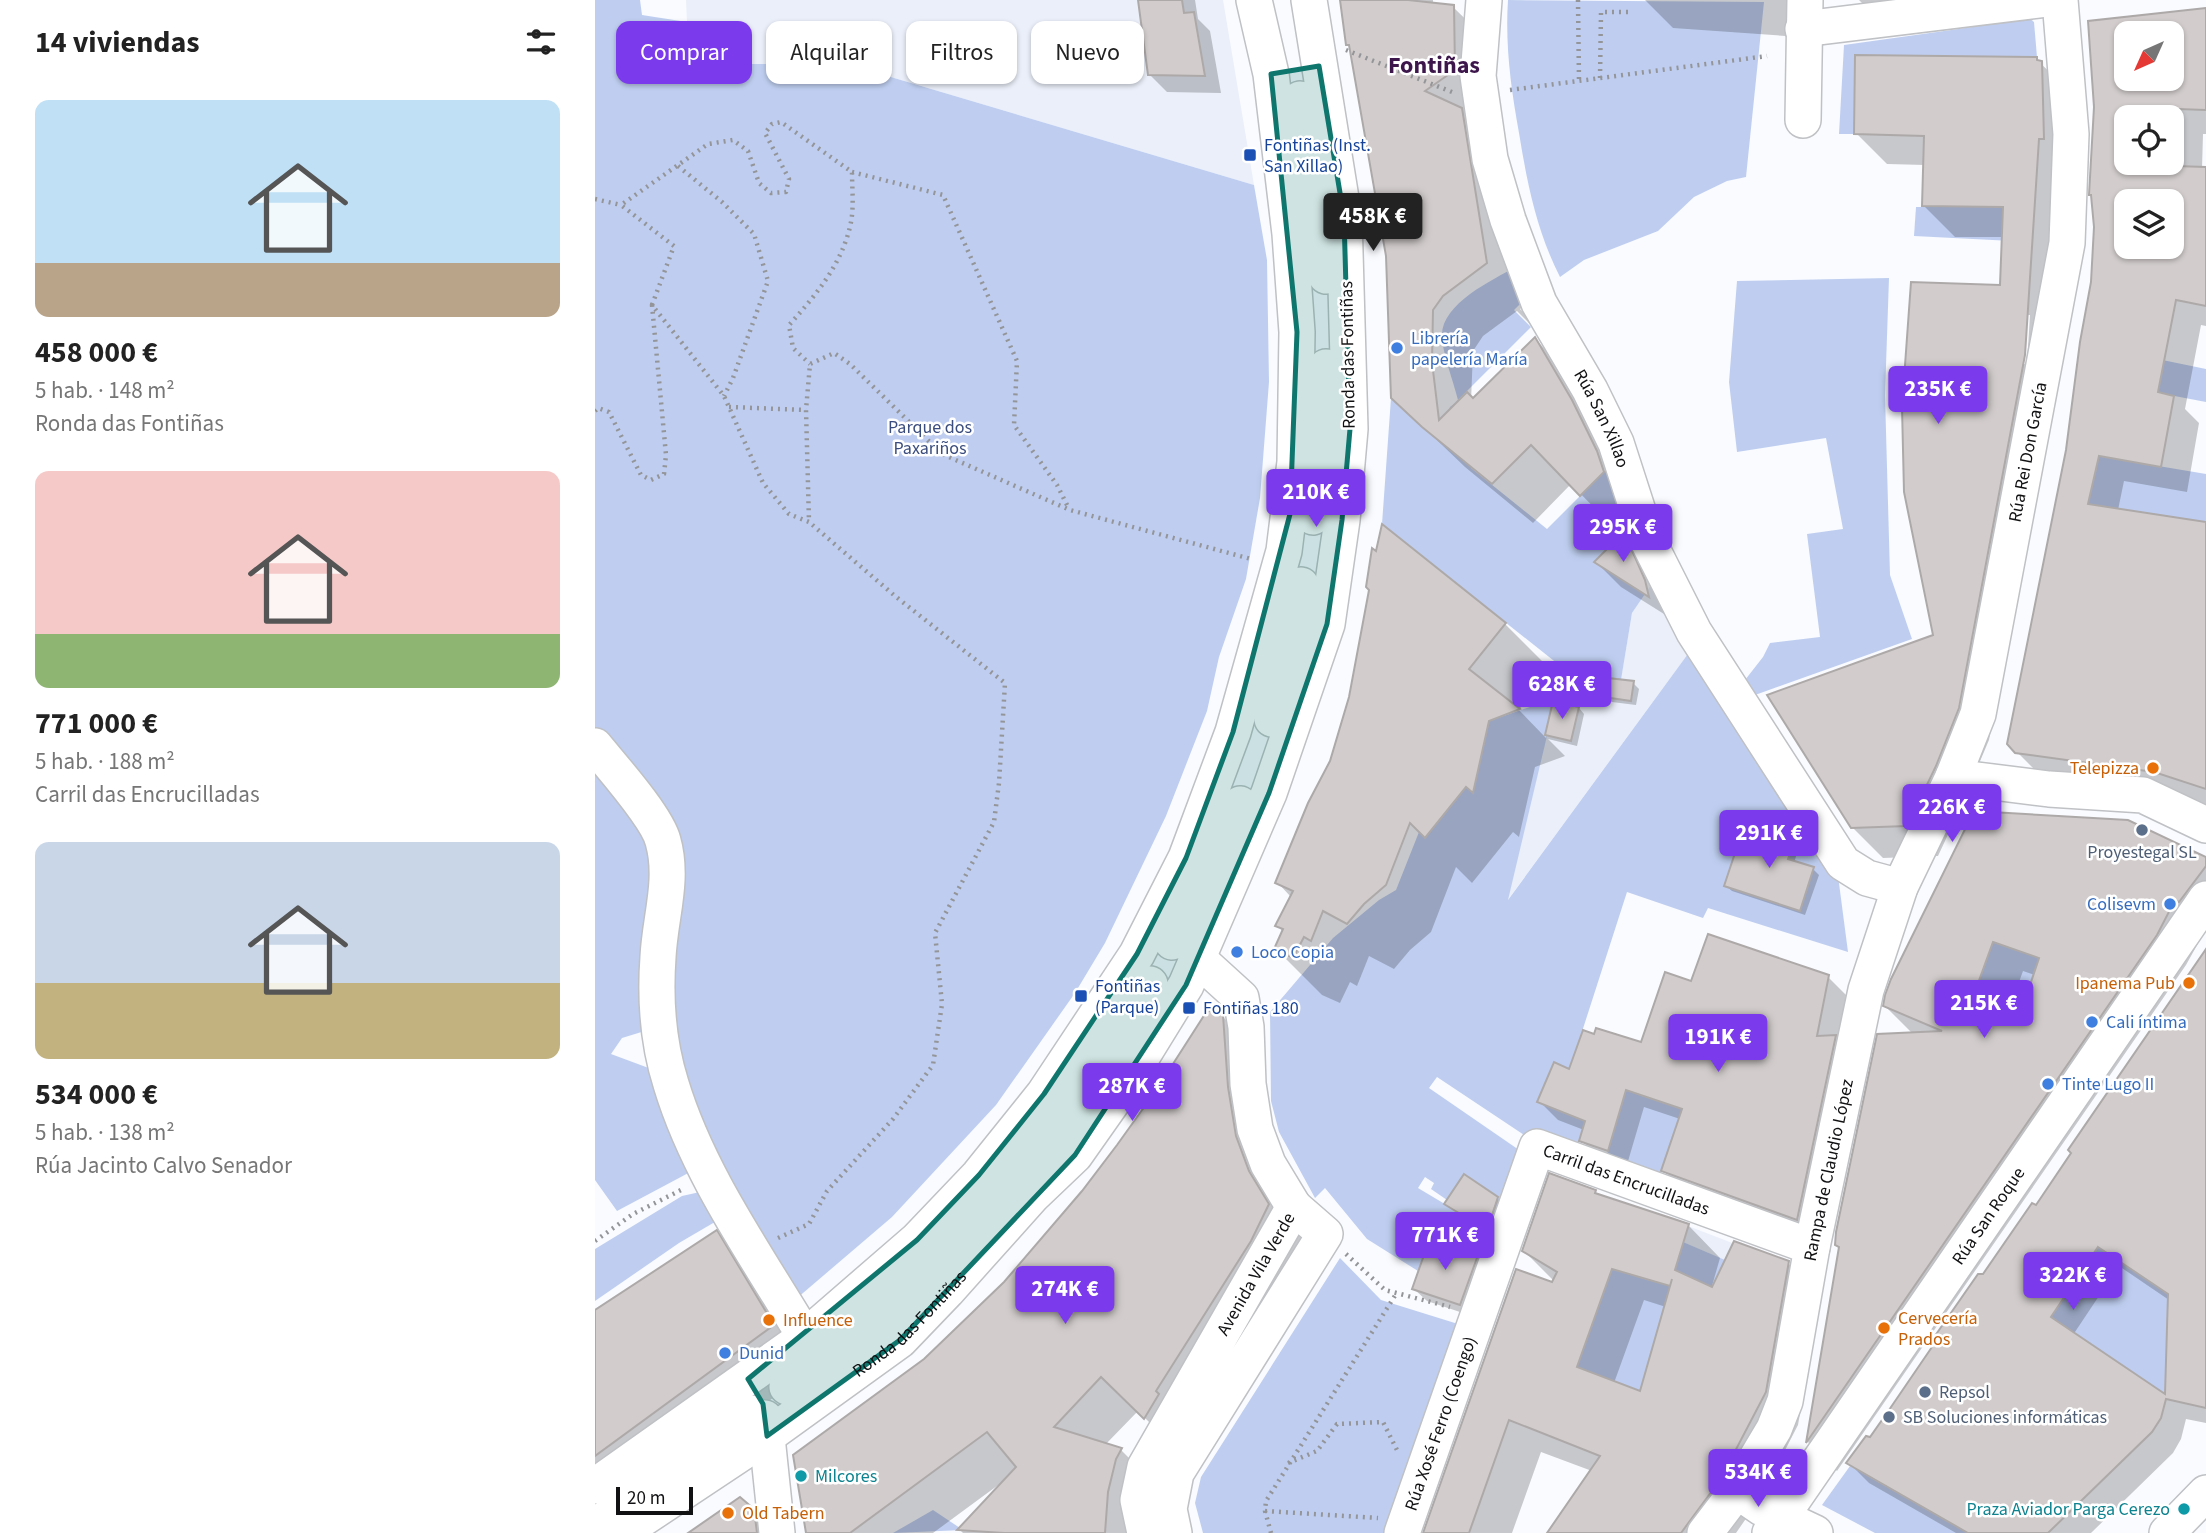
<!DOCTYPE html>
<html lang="es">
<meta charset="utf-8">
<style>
:root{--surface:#fff;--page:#f2f2f2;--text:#222;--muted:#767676;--accent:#7c3aed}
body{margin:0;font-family:"Source Sans 3",sans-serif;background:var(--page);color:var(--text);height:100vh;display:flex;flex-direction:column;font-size:26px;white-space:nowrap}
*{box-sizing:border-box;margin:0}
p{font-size:23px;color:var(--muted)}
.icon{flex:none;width:38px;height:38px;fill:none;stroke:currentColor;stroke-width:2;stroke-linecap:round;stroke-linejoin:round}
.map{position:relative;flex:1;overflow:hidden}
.side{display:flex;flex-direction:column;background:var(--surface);width:595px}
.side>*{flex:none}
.guide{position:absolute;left:21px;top:21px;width:665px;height:63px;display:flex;gap:14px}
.needle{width:46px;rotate:225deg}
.buttons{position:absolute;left:1519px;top:21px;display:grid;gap:14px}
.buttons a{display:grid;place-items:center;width:70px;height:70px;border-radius:14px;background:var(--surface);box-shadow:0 2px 5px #0004;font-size:35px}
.scale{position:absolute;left:21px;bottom:18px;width:77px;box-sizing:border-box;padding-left:7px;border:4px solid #111113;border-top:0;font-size:19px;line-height:24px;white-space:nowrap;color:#111113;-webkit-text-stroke:5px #fff;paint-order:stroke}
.price{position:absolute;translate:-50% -60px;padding:0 16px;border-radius:7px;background:var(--accent);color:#fff;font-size:23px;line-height:46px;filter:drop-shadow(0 2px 4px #0008)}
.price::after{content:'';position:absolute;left:50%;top:42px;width:21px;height:16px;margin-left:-10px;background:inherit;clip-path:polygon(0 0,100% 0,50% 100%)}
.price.on{background:#222;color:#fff}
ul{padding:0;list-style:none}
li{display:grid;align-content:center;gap:14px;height:371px;padding:0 35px}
li span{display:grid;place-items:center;height:217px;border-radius:14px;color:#555}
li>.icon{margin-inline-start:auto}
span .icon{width:126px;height:126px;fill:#fffc;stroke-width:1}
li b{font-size:30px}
h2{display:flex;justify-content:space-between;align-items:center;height:84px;padding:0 35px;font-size:30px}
.tag{padding:0 24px;border-radius:14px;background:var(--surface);box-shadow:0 2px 5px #0004;font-size:24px;line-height:63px}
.tag.on{background:var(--accent);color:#fff}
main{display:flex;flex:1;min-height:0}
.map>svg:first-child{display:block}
.built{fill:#eaeff9}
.green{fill:#bfcef0;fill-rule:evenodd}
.shadow{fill:#0003;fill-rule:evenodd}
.building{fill:#d2cdcc;stroke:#aea9a9;stroke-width:2;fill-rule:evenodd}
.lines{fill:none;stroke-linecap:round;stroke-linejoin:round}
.minor-casing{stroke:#bfc1c4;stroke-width:38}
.path{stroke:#949598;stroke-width:4.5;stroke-dasharray:2 5;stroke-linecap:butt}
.minor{stroke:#fff;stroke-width:35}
.marked{fill:#0f766e;fill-opacity:0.2;stroke:#0f766e;stroke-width:5;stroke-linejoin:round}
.transit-dot{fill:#1a4fb4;stroke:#fff;stroke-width:2.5}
.shop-dot{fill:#3f7fe0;stroke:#fff;stroke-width:2.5}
.food-dot{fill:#e8710a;stroke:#fff;stroke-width:2.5}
.service-dot{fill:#5c6f8a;stroke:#fff;stroke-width:2.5}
.culture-dot{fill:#0f9aa8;stroke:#fff;stroke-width:2.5}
.labels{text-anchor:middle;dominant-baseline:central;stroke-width:5;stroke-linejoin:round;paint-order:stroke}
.transit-label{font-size:18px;fill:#164399;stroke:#fff;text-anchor:start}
.shop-label{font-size:18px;fill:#366cbe;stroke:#fff;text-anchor:start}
.street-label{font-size:18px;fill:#111113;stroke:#fff}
.park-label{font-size:18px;fill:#3b4d7e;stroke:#fff}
.food-label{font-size:18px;fill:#c56008;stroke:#fff;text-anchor:start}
.service-label{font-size:18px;fill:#4e5e75;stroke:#fff;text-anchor:start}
.culture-label{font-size:18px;fill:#0d838f;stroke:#fff;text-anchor:start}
.district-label{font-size:24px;font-weight:bold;fill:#3d164b;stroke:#fff}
</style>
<main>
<section class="side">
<h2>14 viviendas<svg class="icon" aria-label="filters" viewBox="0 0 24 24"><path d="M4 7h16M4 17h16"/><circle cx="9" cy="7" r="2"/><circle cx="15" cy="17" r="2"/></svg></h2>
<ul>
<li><span style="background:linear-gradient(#bfe0f5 75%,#b9a48a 0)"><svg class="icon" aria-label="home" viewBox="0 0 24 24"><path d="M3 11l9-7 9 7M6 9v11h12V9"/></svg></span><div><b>458 000 €</b><p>5 hab. · 148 m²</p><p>Ronda das Fontiñas</p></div></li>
<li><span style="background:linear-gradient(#f6c9c9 75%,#8fb573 0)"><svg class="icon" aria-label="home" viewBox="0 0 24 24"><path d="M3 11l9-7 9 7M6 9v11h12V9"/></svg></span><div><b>771 000 €</b><p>5 hab. · 188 m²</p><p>Carril das Encrucilladas</p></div></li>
<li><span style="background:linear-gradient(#c9d6e8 65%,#c2b280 0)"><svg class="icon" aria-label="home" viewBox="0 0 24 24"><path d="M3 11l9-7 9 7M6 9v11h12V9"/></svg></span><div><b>534 000 €</b><p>5 hab. · 138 m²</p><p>Rúa Jacinto Calvo Senador</p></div></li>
</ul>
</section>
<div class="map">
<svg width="1611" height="1533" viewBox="0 0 1611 1533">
<rect width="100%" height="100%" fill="#f9fbff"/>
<g class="built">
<path d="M91 0H628L659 185 252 64H94Z"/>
<path d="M1065 572 1098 647 912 901 958 701 961 698 1004 677 1026 679 1037 613Z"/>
<path d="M1093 1226 1200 1267 1196 1290 1088 1242Z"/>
</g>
<g class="green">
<path d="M0 0H45L47 15 92 22 95 64H252L659 185 672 260 674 382 665 498 651 579 624 657 612 711 571 816 510 943 480 993 401 1105 297 1217 201 1299 135 1194 72 1034 76 834 0 728Z"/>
<path d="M913 0 1169 2 1151 177 1132 181 1099 197 1063 231 989 260 965 277C942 232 932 183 924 133 916 89 910 45 913 0Z"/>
<path d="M1435 19 1439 22 1442 57 1261 56 1259 134H1244L1249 45Z"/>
<path d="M1439 206 1437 242 1319 236 1321 207Z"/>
<path d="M921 267 933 296 919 310 936 327 863 400C859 383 847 352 847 336 846 304 897 280 921 267Z"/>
<path d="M1294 278 1290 395 1295 575 1317 639 1160 695 1150 680 1168 657 1175 643 1225 637 1212 534 1248 529 1231 438 1142 452 1134 382 1142 281Z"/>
<path d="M1485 343 1611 369V402L1480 377Z"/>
<path d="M796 398 845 442 855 407 862 402 877 417 896 448 876 468 952 529 1016 465 1038 522 999 562 1050 594 1037 613 1026 680 1004 677 988 684 787 524Z"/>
<path d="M1504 456 1611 474V522L1493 504Z"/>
<path d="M1098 647 1242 868 1253 952 1113 908 1108 918 1032 892 975 1069 958 1063 943 1102 1002 1081 982 1149 932 1137 842 1077 834 1088 927 1152 894 1251 885 1249 888 1237 861 1228 854 1245 834 1239 823 1271 772 1239 730 1188 720 1198 684 1132 676 1101 675 1012 738 938 784 900 801 890 824 832 830 838 871 787 878 793 894 721 961 698 913 900ZM869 1174 902 1196 890 1228 823 1188 830 1177 839 1183 836 1189 852 1200Z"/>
<path d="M0 755 61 843 53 1030 27 1038 16 1054 59 1070 99 1170 22 1211 0 1180Z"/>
<path d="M1398 942 1449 959 1428 1006 1377 988Z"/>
<path d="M1031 1090 1087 1109 1064 1178 1010 1161Z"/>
<path d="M105 1192 125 1219 84 1243 0 1301V1249L87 1196Z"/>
<path d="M1088 1242 1130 1260 1117 1287 1080 1270Z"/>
<path d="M1496 1242 1574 1295 1570 1394 1455 1317Z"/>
<path d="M1021 1257 1046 1278 1075 1286 1045 1391 982 1367Z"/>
<path d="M745 1258 786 1300 892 1333 820 1533H608L600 1503 606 1477Z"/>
<path d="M1255 1466 1373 1533H1280L1227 1505Z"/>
<path d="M338 1510 368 1530 298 1533Z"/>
</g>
<g class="shadow">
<path d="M544 0H600L603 19 615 31 626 93 572 92 555 75Z"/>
<path d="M746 0H838V4L858 7 899 47V110L932 303 925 309 935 319 940 329 922 311 888 336 878 351 876 402 940 339 980 379 1048 513 1028 534 1053 558 1077 619 1026 587 1001 562 1027 536 976 484 938 523 870 467 798 398 793 255 756 48 753 44Z"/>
<path d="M1050 0H1207L1205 37 1078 28Z"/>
<path d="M1264 0H1392L1290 26Z"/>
<path d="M1611 9V134H1608L1607 169H1611V326L1606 325 1590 409 1604 423 1592 492 1529 481 1523 510 1611 524V805L1586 797 1448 778 1413 743 1472 450 1498 282 1500 107 1495 23ZM1531 33H1577V79H1531ZM1531 117H1577V163H1531ZM1531 201H1577V247H1531Z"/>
<path d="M1444 62 1477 93 1461 387 1394 740 1364 811 1343 856 1288 858 1257 827 1340 636 1406 287 1408 237H1360L1329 206 1330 165 1292 164 1261 133ZM1431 315H1435L1432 364H1428Z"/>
<path d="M788 527 910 624 956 670 924 710 951 738 959 705 984 708 989 714 982 746 953 739 970 756 940 767 924 837 918 832 877 883 861 867 836 932 815 950 799 969 774 956 762 986 755 982 745 1003 727 995 681 949 688 932 682 925 696 897 682 882 737 761 755 697Z"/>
<path d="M1038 683 1044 689 1041 705 1009 701 1004 696Z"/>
<path d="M1533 822 1611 859V929L1591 965 1242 1471 1213 1442 1246 1248 1318 1034 1290 1006ZM1428 971 1440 975 1429 1009 1416 1004Z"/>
<path d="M1198 844 1203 850 1199 863 1218 869 1224 875 1210 915 1137 891 1131 886Z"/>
<path d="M1611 952V1423L1591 1419 1586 1439 1578 1453 1496 1533H1361L1274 1483 1254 1463 1275 1439 1388 1276 1441 1207 1478 1153 1475 1150ZM1524 1266 1574 1300 1572 1398 1478 1335Z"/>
<path d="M1233 977 1251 995 1243 1040 1220 1237 1087 1189 1068 1170 1085 1119 1049 1107 1031 1168 1005 1159 986 1140 989 1130 963 1120 945 1102 975 1072 1047 1045 1098 983Z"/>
<path d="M627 1016 663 1052 689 1208 708 1241 585 1453 543 1411 510 1445 526 1450 561 1485 547 1533H368L365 1530 407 1485 406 1483 338 1533H212L330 1360 411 1284 488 1193Z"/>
<path d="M1000 1191 1005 1197 1093 1225 1125 1258 1117 1286 1193 1263 1226 1295 1203 1425 1166 1497 1141 1533H954L997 1471 946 1452 917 1533H830L959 1281 929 1251ZM1049 1300 1071 1307 1046 1393 1019 1383Z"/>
<path d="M902 1198 908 1204 897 1234 852 1203Z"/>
<path d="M121 1233 163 1274 220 1367 0 1529V1313Z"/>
<path d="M882 1257 894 1269 877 1316 832 1301 819 1289Z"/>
<path d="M157 1511 180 1533H96Z"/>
</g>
<g class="building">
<path d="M543 0H587L589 13 599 12 610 76 553 75Z"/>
<path d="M745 0H813L859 5 860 70 830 91 867 108 892 263 848 296 838 310 837 362 844 420 872 392 878 398 940 337 977 400 1002 451 1009 472 985 496 936 445 897 484 827 427 796 398 791 256 754 45H751Z"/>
<path d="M1611 8V110L1583 109 1582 117H1531V163H1581V166L1611 167V306L1581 300 1563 392 1579 396 1566 467 1504 456 1493 504 1611 522V789L1559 772 1420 753 1412 744 1471 450 1485 342 1496 282 1499 227 1496 195H1494L1499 107 1493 21ZM1531 33H1577V79H1531ZM1531 201H1577V247H1531Z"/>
<path d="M1260 55 1442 57V60L1447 61 1449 139H1444L1430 355 1364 708 1341 766 1312 826 1256 828 1172 695 1338 635 1309 492 1307 407 1316 282 1405 285 1408 207 1327 206 1329 136 1259 134Z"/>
<path d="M787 524 911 623 874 669 925 709 894 721 878 793 871 787 830 838 815 823 791 885 769 904 752 924 728 911 716 941 709 937 698 958 679 949 688 929 680 926 698 891 680 883 713 803 735 761 754 697 774 590 771 587 777 548 781 551Z"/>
<path d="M1029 532 1050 580 1054 597 999 562Z"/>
<path d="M1004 677 1039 681 1036 701 1002 696Z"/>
<path d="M958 701 984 707 976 741 950 735Z"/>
<path d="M1379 811 1533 820 1611 857V866L1584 902 1580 900 1562 935 1211 1443 1244 1247 1240 1245 1241 1232 1282 1034 1347 1031 1288 1006 1290 995 1296 979ZM1398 942 1444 958 1428 1006 1381 989Z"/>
<path d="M1149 826 1199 843 1193 859 1219 867 1205 911 1129 886Z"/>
<path d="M1113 934 1234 975 1222 1036 1241 1035 1202 1220 1066 1171 1087 1109 1031 1090 1013 1151 984 1141 990 1121 942 1102 959 1062 974 1069 988 1030 999 1034 1001 1028 1046 1042 1070 972 1096 981Z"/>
<path d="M1611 949V1408L1571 1399 1566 1418 1557 1432 1453 1533H1373L1251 1463 1271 1436 1275 1437 1294 1410 1337 1347 1335 1343 1383 1274H1388L1437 1203 1441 1205 1476 1153 1473 1150ZM1503 1247 1573 1294 1570 1394 1456 1317Z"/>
<path d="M618 1008 628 1015 633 1087 641 1136 654 1171 674 1204 656 1241 561 1391 564 1394 549 1419 506 1377 459 1427 527 1448 521 1459 513 1492 510 1533H409L362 1530 421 1467 392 1432 255 1533H211L198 1455 329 1359 409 1282 487 1191 522 1145 560 1092 610 1014Z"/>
<path d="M954 1173 1001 1190 1000 1193 1094 1224 1080 1270 1117 1287 1139 1241 1194 1261 1171 1392 1125 1480 1086 1533H952L1005 1456 914 1420 874 1533H828L921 1269 957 1282 962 1272 927 1251ZM1017 1269 1075 1286 1077 1279 1045 1391 982 1367Z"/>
<path d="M869 1174 903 1197 892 1230 849 1204Z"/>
<path d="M122 1230 179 1325 0 1456V1310Z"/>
<path d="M835 1238 883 1255 865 1305 817 1289Z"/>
<path d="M145 1497 159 1509 162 1533H93Z"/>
</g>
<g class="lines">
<g class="minor-casing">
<g id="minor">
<path id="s1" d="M889 0 883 76 895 159 913 220 944 303 995 390 1021 443 1052 539 1099 632 1248 863 1272 878 1305 887"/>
<path d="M1208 29 1445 0"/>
<path d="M705 99 731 276"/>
<path d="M1208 120 1210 0"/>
<path d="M718 517C729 468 731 417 731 367"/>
<path d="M677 719 700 630 706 585"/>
<path d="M0 746C17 767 62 817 68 841 79 880 65 917 63 957 60 999 63 1043 76 1084 103 1174 162 1256 210 1337"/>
<path d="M1358 777 1454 789 1548 795 1611 825"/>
<path d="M577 942 645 804"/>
<path d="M601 957 646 998 651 1027 653 1084 660 1129 673 1164 699 1207"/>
<path d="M192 1387 320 1286 395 1208 461 1130 555 984"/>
<path d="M170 1418 182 1533"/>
<path d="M0 1486 210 1337 322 1240 384 1175 449 1094 542 954 591 858 638 732 689 551 700 462 702 332 695 234 676 74 659 0"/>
<path d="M1142 1491 1167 1508 1220 1533"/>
<path d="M0 1526 156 1413"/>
<path id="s2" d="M26 1533 172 1436 305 1340 352 1291 437 1196 480 1155 530 1084 591 985 674 793 732 624 747 520 755 429 749 217 714 0"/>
<path id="s3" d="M550 1533 543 1500 550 1467 699 1207 730 1234 581 1473 574 1509 579 1533"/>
<path id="s4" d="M807 1533 942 1147 1217 1247"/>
<path id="s5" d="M1110 1533 1142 1491 1179 1429 1190 1401 1217 1247 1271 990 1305 887 1358 777 1383 714 1472 243 1476 134 1465 0"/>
<path id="s6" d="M1175 1533 1611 899"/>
<path d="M1572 1533 1611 1493"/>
</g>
</g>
<g class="path">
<path d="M983 0 984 81"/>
<path d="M751 50 857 92"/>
<path d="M1005 78 1006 12H1034"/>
<path d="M915 90 1172 56"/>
<path d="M83 166 127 202 159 234 173 281 138 378 129 396"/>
<path d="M257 172 348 195 422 361 419 425 462 485 474 509"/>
<path d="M0 199 26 205"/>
<path d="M57 305 79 246 26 205 113 144 138 140 153 151 164 183 176 193 191 192 194 179 170 133 177 124 186 122 257 172C257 188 259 206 256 222 248 263 221 295 194 325L198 348 215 364"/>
<path d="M134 407 211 410"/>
<path d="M0 411 3 408 14 412 46 475 56 480 69 474 71 455 57 305 129 396 168 483 194 514 214 522 211 410 215 364 239 353 255 364 347 454 475 510 656 559"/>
<path d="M183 1238 214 1224 232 1191 298 1119 338 1065 347 1004 340 933 399 822 404 783 410 683 300 596 214 522"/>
<path d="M0 1241 38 1214 90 1188"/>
<path d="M751 1254 790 1290 855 1307"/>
<path d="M693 1463 722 1451 742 1424 788 1422 803 1452"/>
<path d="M670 1511 783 1518"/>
<path d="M676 1533 670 1511 671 1501 801 1294"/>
</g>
<use href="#minor" class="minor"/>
</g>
<path class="marked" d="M724 66 749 217 755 429 747 520 732 624 674 793 591 985 480 1155 305 1340 172 1436 168 1404 153 1379 322 1240 384 1175 449 1094 542 954 591 858 638 732 695 514 702 332 676 74Z"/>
<g class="transit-dot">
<rect x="648" y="148" width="14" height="14" rx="3.5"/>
<rect x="479" y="989" width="14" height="14" rx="3.5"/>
<rect x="587" y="1001" width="14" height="14" rx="3.5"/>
</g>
<g class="shop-dot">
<circle cx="802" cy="348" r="7"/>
<circle cx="1575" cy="904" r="7"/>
<circle cx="642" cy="952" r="7"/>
<circle cx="1497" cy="1022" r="7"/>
<circle cx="1453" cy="1084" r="7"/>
<circle cx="130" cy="1353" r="7"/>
</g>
<g class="food-dot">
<circle cx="1558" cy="768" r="7"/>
<circle cx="1594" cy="983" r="7"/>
<circle cx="174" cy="1320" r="7"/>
<circle cx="1289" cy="1328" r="7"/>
<circle cx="133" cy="1513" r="7"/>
</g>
<g class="service-dot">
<circle cx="1547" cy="830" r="7"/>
<circle cx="1330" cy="1392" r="7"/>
<circle cx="1294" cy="1417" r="7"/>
</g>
<g class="culture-dot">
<circle cx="206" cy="1476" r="7"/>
<circle cx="1589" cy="1509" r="7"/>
</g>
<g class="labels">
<g class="transit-label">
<text x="669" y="145">Fontiñas (Inst.<tspan x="669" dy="21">San Xillao)</tspan></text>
<text x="500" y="986">Fontiñas<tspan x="500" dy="21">(Parque)</tspan></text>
<text x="608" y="1008">Fontiñas 180</text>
</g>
<g class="shop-label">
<text x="816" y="338">Librería<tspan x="816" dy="21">papelería María</tspan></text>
<text x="1561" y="904" text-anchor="end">Colisevm</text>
<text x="656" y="952">Loco Copia</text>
<text x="1511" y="1022">Cali íntima</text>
<text x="1467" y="1084">Tinte Lugo II</text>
<text x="144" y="1353">Dunid</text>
</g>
<g class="street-label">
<text transform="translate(753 355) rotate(-91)">Ronda das Fontiñas</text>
<text stroke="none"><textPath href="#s1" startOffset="444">Rúa San Xillao</textPath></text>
<text stroke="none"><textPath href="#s5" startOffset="1139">Rúa Rei Don García</textPath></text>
<text stroke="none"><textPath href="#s5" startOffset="390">Rampa de Claudio López</textPath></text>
<text stroke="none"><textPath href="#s4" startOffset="504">Carril das Encrucilladas</textPath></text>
<text stroke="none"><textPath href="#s6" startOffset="385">Rúa San Roque</textPath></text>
<text stroke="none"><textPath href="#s3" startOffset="290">Avenida Vila Verde</textPath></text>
<text stroke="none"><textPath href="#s2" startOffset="357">Ronda das Fontiñas</textPath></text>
<text stroke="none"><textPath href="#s4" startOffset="116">Rúa Xosé Ferro (Coengo)</textPath></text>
</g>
<g class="park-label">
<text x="335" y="427">Parque dos<tspan x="335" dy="21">Paxariños</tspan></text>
</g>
<g class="food-label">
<text x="1544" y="768" text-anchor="end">Telepizza</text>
<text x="1580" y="983" text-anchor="end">Ipanema Pub</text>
<text x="1303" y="1318">Cervecería<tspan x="1303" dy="21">Prados</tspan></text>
<text x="188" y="1320">Influence</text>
<text x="147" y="1513">Old Tabern</text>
</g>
<g class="service-label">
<text x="1547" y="852" text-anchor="middle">Proyestegal SL</text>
<text x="1344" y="1392">Repsol</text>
<text x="1308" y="1417">SB Soluciones informáticas</text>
</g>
<g class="culture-label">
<text x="220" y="1476">Milcores</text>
<text x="1575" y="1509" text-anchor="end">Praza Aviador Parga Cerezo</text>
</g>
<g class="district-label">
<text x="839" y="65">Fontiñas</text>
</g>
</g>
</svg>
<div class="buttons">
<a><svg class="needle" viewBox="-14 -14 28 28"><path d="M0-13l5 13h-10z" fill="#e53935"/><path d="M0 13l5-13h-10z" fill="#767676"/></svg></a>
<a><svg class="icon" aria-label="locate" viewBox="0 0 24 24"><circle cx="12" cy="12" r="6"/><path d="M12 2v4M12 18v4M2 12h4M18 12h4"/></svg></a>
<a><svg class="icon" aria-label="layers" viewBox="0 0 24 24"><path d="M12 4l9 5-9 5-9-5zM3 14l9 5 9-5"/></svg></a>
</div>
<div class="scale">20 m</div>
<b class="price on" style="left:778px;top:253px">458K €</b>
<b class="price" style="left:1343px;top:426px">235K €</b>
<b class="price" style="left:721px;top:529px">210K €</b>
<b class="price" style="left:1028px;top:564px">295K €</b>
<b class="price" style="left:967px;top:721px">628K €</b>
<b class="price" style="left:1357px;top:844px">226K €</b>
<b class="price" style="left:1174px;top:870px">291K €</b>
<b class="price" style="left:1389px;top:1040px">215K €</b>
<b class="price" style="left:1123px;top:1074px">191K €</b>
<b class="price" style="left:537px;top:1123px">287K €</b>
<b class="price" style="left:850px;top:1272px">771K €</b>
<b class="price" style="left:1478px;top:1312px">322K €</b>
<b class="price" style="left:470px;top:1326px">274K €</b>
<b class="price" style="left:1163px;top:1509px">534K €</b>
<div class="guide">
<a class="tag on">Comprar</a>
<a class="tag">Alquilar</a>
<a class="tag">Filtros</a>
<a class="tag">Nuevo</a>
</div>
</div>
</main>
